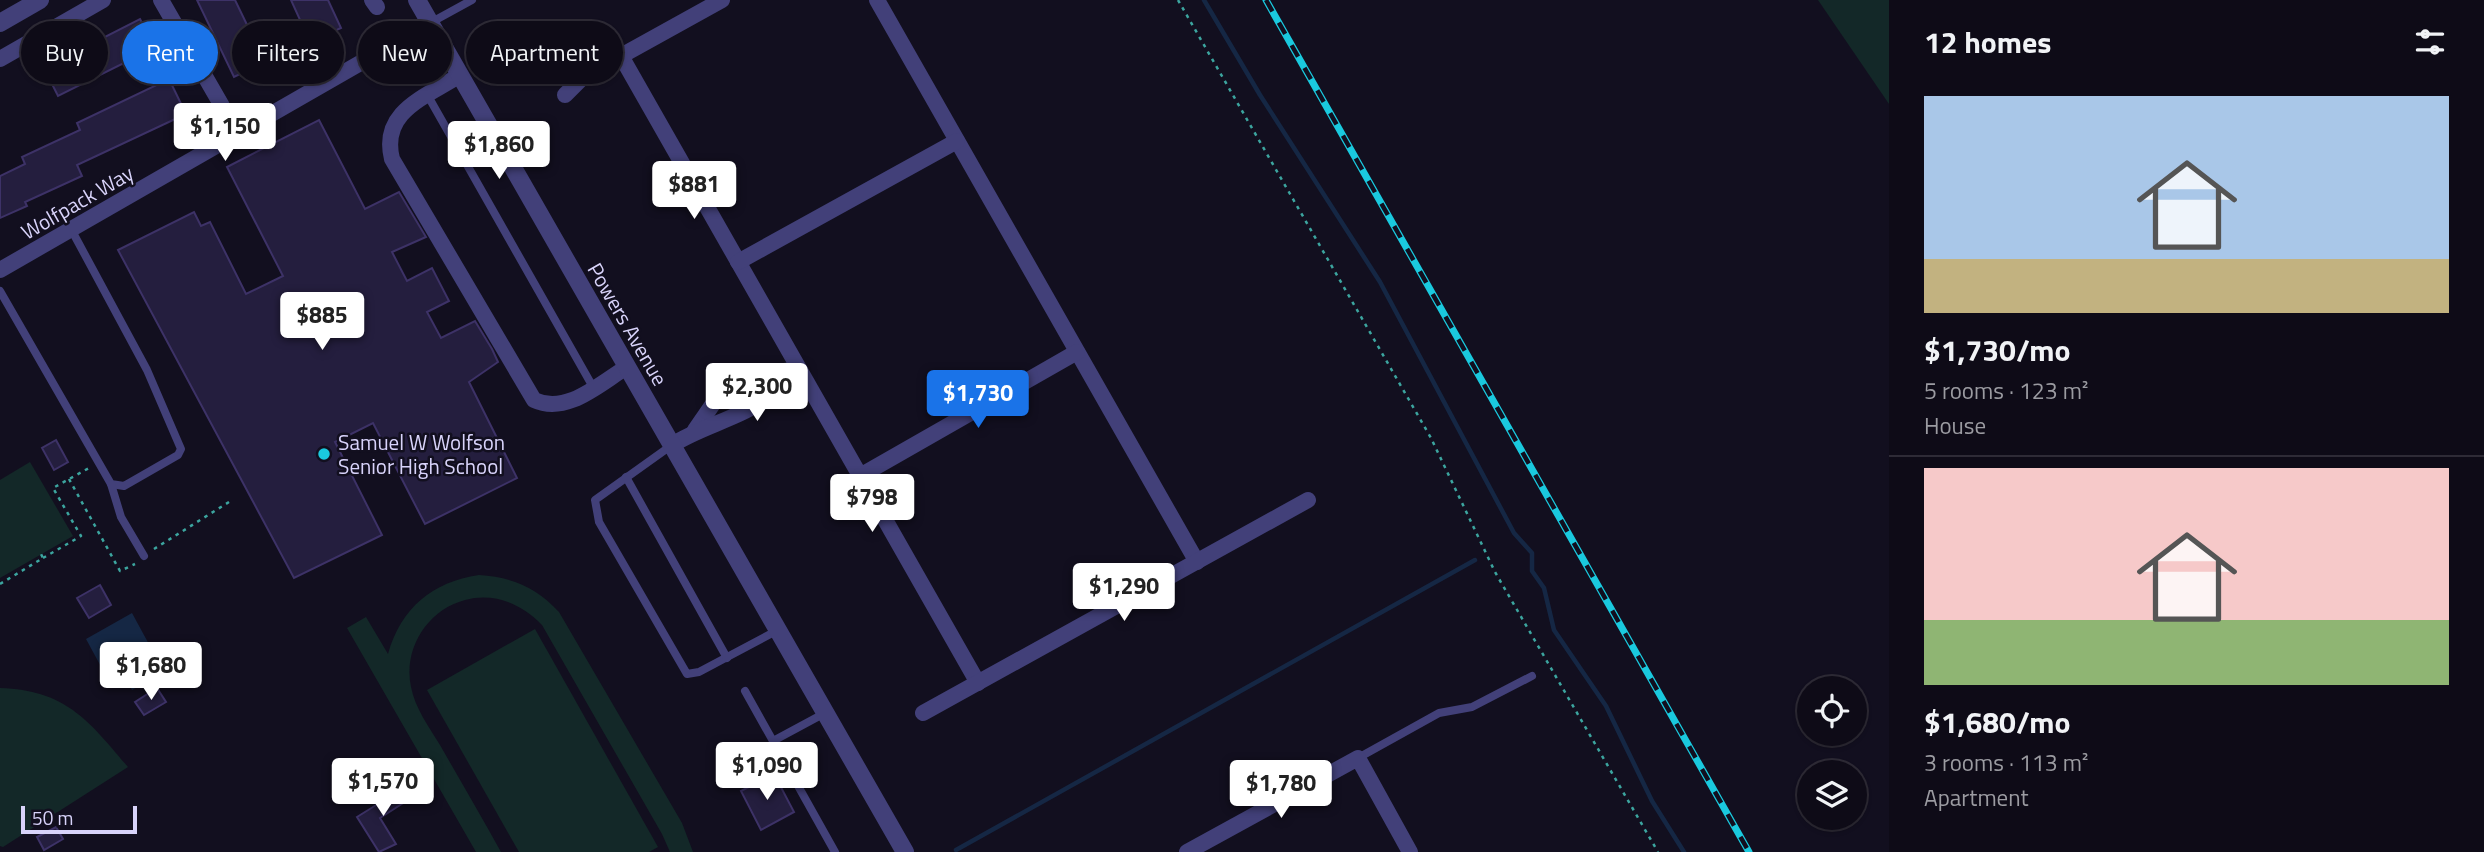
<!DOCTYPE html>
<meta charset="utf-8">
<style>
:root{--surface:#0e0b17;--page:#171420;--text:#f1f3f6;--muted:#9b9ba1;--line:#2e2b36;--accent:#1a73e8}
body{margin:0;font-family:"Titillium Web",sans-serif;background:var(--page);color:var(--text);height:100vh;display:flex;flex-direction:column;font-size:26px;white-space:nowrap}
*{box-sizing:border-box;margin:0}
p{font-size:23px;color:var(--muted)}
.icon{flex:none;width:38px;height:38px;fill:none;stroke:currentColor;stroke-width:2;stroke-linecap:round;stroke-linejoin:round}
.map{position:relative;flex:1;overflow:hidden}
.sheet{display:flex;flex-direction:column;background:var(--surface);width:595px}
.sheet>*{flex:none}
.top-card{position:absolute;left:21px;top:21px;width:665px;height:63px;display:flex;gap:14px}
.tools{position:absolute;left:1797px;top:676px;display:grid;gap:14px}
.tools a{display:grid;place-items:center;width:70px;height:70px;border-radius:50%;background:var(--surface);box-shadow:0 2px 5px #0004,0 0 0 2px var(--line);font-size:35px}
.scale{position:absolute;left:21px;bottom:18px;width:116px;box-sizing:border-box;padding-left:7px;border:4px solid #d8d3fa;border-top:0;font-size:19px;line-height:24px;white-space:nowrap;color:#d8d3fa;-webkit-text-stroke:5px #120f1f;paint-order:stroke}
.price{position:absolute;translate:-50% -60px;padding:0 16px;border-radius:7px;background:#fff;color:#222;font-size:23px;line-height:46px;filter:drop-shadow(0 2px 4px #0008)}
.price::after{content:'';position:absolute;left:50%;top:42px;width:21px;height:16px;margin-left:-10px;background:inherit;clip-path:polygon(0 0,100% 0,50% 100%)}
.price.current{background:var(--accent);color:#fff}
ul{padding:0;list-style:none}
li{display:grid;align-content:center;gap:14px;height:371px;padding:0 35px}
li+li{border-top:2px solid var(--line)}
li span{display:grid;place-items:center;height:217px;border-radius:0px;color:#555}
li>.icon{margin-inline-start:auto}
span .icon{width:126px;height:126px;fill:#fffc;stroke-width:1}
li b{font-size:30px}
h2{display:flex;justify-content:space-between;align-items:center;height:84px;padding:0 35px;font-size:30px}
.pill{padding:0 24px;border-radius:32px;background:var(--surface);box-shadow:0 2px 5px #0004,0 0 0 2px var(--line);font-size:24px;line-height:63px}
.pill.current{background:var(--accent);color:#fff}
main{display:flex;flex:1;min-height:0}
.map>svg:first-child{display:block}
.green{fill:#132828}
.water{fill:#152744}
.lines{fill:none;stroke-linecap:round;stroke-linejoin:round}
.stream{stroke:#152744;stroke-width:4.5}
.building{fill:#241e3e;stroke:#3d3267;stroke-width:2}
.path{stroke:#3ca59f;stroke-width:2.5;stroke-dasharray:3.5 5;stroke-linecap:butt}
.service{stroke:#424079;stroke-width:8}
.minor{stroke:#424079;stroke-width:16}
.tertiary{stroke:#424079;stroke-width:18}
.rail-casing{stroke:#1ac9de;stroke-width:7}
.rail{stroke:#120f1f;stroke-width:4.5;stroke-dasharray:13;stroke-linecap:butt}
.poi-dot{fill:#1ac9de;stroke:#120f1f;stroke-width:2.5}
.labels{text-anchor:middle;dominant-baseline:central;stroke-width:5;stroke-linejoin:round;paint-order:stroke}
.street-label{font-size:21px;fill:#d8d3fa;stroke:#120f1f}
.poi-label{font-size:21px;fill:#d8d3fa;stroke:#120f1f;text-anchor:start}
</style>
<main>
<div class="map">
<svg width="1889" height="852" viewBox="0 0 1889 852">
<rect width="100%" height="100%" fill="#120f1f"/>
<g class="green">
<path d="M1818 0H1889V104Z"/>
<path d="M30 462 73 536 0 578V480Z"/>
<path d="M479 575C512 577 537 588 559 612L682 823 693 852H670L662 834 542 625C522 604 494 592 465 600 427 610 403 649 411 687 415 708 429 727 440 745 460 780 481 816 501 852H476L347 628 366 617 388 654C401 608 432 582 479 575Z"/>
<path d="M535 629 658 847 649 852H519L427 690Z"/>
<path d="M0 688C66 690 89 721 128 767L3 847 0 846Z"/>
</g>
<path class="water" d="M132 613 151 648 138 655 151 679 132 690 120 667 105 674 86 639Z"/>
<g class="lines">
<g class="stream">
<path d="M1204 0 1260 95 1380 282 1514 533 1532 553V571L1544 588 1554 630 1606 706 1652 801 1684 852"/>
<path d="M956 850 1475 560"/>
</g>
</g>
<g class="building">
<path d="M197 0H235L265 62 234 77Z"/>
<path d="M291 0H328L341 28 310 42Z"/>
<path d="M140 19 154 48 58 96 44 68Z"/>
<path d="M169 79 186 114 77 165 82 176 25 202 27 206 0 218V176L25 164 22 157 80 130 77 123Z"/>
<path d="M319 120 365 209 399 192 426 237 392 252 407 281 432 268 449 301 427 312 441 338 475 321 492 349 498 362 469 382 517 478 425 524 373 423 335 442 382 535 294 578 118 250 194 212 201 226 210 222 246 294 283 276 227 167Z"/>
<path d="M56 440 68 462 54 470 42 448Z"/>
<path d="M100 585 111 605 89 618 77 598Z"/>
<path d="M157 688 166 702 144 715 135 702Z"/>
<path d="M774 774 794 812 761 830 741 791Z"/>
<path d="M401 783 411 798 380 818 396 844 379 852 357 817 389 797 386 792Z"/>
<path d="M56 827 63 839 44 850 37 837Z"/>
</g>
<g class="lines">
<g class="path">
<path d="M1178 0 1431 438 1495 572 1658 852"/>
<path d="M69 479 120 571 135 564"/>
<path d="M154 549 229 502"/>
<path d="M43 558 81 536 53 488 89 468"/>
<path d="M0 584 43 558 41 554"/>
</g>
<g class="service">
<path d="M430 23 472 0"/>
<path d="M428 96 593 387"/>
<path d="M0 291 111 484 124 486 178 455 181 449 147 370 71 229"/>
<path d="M672 445 595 500 599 522 687 674 699 672 778 630"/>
<path d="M626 477 727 658"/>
<path d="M111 484 121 517 144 556"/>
<path d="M745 691 835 852"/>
<path d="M773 741 825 713"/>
<path d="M1358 758 1439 713 1472 707 1532 676"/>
</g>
<g class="minor">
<path d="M161 0 222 106"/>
<path d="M372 0 377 7"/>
<path d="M877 0 1197 562"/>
<path d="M621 56 978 683"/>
<path d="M0 59 103 0"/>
<path d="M460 75C426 97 380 111 392 159L534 400C567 415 599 384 627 367"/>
<path d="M565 95 583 77 722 0"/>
<path d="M738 262 957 141"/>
<path d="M0 270 430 23"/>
<path d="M695 430 715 401 764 374 792 370"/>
<path d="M672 445C703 425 743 418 772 394 778 388 784 379 790 372"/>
<path d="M860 476 1077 352"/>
<path d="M923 713 1308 500"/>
<path d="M1187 852 1358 758 1410 852"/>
</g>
<g class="tertiary">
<path d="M417 0 905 852"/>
<path d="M0 23 40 0"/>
</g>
<g class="rail-casing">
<path id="rail" d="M1266 0 1749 852"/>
</g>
<use href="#rail" class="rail"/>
</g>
<circle class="poi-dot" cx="324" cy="454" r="7"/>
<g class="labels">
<g class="street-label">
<text transform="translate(77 202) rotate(-30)">Wolfpack Way</text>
<text transform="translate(628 324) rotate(60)">Powers Avenue</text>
</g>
<g class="poi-label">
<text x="338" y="442">Samuel W Wolfson<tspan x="338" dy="24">Senior High School</tspan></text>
</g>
</g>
</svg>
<div class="tools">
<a><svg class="icon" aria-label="locate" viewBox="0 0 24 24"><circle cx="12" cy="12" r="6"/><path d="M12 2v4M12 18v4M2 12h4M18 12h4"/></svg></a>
<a><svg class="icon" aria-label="layers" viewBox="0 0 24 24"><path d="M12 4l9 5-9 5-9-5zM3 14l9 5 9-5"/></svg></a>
</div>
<div class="scale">50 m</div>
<b class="price" style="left:225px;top:163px">$1,150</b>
<b class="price" style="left:499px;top:181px">$1,860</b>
<b class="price" style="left:694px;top:221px">$881</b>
<b class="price" style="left:322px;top:352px">$885</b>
<b class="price" style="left:757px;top:423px">$2,300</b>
<b class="price current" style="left:978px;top:430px">$1,730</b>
<b class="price" style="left:872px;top:534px">$798</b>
<b class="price" style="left:1124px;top:623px">$1,290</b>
<b class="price" style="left:151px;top:702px">$1,680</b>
<b class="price" style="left:767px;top:802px">$1,090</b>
<b class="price" style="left:383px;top:818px">$1,570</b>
<b class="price" style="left:1281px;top:820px">$1,780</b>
<div class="top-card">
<a class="pill">Buy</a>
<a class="pill current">Rent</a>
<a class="pill">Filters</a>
<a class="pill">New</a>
<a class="pill">Apartment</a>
</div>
</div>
<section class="sheet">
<h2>12 homes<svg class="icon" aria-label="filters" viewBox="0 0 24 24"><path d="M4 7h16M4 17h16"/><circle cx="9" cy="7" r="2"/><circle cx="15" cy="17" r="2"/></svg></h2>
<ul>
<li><span style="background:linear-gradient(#a9c7e8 75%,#c2b280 0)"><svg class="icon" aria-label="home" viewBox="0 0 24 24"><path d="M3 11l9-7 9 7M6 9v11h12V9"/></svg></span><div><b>$1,730/mo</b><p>5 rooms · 123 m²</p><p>House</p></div></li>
<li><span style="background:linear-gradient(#f6c9c9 70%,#8fb573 0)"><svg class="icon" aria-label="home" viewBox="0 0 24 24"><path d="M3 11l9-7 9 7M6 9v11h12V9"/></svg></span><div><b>$1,680/mo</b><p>3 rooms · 113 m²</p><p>Apartment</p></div></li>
</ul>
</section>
</main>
